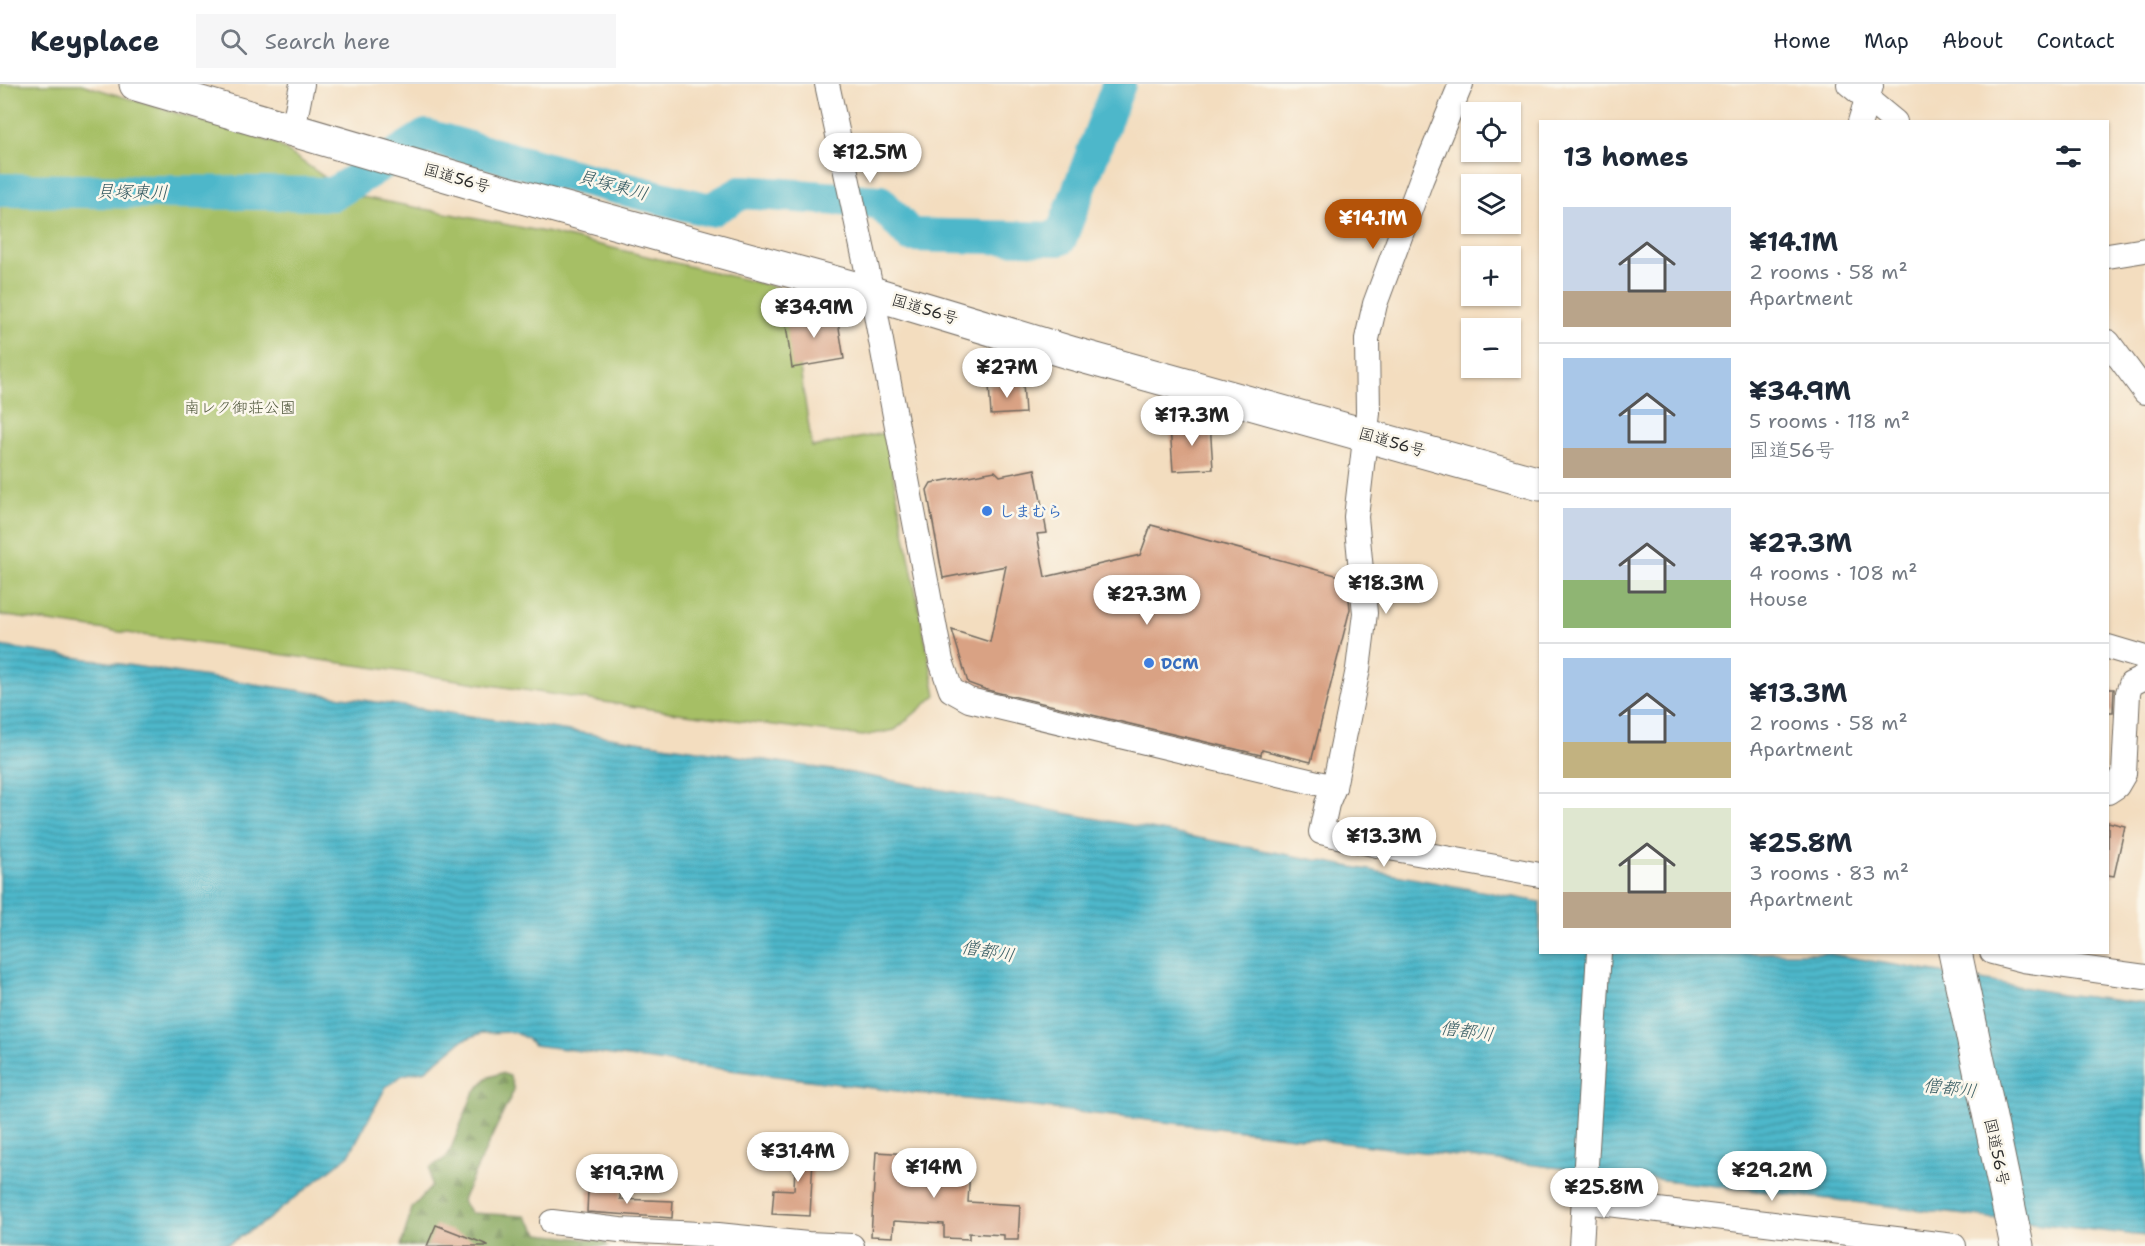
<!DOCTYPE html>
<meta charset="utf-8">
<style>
:root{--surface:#fff;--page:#f6f6f7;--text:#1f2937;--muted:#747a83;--line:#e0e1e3;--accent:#b45309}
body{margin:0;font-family:"Shantell Sans","Klee One",sans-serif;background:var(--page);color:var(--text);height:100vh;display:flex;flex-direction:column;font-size:22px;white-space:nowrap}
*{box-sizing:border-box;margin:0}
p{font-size:20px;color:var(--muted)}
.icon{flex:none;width:33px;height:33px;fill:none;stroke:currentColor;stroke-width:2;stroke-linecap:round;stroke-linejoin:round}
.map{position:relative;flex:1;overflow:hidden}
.side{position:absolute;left:1539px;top:36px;width:570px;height:834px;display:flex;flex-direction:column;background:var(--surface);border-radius:0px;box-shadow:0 2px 4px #0004}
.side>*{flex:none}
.buttons{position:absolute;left:1461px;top:18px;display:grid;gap:12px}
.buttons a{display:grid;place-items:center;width:60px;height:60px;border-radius:0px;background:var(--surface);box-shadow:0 2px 4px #0004;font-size:30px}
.price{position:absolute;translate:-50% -51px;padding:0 14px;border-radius:21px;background:#fff;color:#222;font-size:20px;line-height:39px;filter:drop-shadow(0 2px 3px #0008)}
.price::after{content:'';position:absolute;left:50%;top:36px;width:18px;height:14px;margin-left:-9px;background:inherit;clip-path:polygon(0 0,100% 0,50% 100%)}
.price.current{background:var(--accent);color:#fff}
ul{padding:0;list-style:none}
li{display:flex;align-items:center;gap:18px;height:150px;padding:0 24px}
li+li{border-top:2px solid var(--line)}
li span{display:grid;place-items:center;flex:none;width:168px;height:120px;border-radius:0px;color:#555}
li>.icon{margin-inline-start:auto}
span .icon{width:72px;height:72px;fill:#fffc;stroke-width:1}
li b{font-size:26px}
h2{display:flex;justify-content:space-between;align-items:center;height:72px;padding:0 24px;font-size:26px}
header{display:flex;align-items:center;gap:36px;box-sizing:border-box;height:84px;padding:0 30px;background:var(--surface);border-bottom:2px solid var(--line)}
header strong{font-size:28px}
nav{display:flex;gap:33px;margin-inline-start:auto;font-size:21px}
.search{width:420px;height:54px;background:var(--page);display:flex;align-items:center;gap:15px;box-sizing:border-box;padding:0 21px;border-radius:0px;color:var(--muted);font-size:22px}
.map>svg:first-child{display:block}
.forest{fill:url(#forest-firs);stroke:#586842;stroke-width:1.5}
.park{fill:#a6bf65;stroke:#687548;stroke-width:1.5}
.water{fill:url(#water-rules);stroke:#3c717a;stroke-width:1.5}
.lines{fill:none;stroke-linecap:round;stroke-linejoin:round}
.river{stroke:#4db7ca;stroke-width:34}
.building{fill:#d9a284}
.minor-casing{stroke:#71695f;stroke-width:26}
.highway-casing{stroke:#71695f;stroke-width:35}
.minor{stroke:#fff;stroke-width:24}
.highway{stroke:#fff;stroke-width:33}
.shop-dot{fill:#3f7fe0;stroke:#fbf7ec;stroke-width:2}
.labels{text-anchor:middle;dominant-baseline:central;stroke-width:5;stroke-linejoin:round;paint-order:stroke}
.street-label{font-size:16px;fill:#2b2b2b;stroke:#fbf7ec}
.park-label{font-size:16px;fill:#50573c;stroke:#fbf7ec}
.shop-label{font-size:16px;font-weight:bold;fill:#366cbe;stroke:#fbf7ec;text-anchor:start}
.water-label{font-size:18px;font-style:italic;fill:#375c63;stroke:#fbf7ec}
</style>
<header>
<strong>Keyplace</strong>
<div class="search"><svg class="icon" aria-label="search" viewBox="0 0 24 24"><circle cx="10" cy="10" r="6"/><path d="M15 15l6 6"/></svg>Search here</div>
<nav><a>Home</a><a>Map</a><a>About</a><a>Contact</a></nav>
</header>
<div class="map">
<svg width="2145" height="1162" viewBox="0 0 2145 1162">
<defs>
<pattern id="forest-firs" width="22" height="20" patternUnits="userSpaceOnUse" patternTransform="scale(1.5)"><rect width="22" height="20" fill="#84a65a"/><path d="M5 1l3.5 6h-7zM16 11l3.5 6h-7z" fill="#6c874b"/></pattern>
<pattern id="water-rules" width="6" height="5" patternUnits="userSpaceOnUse" patternTransform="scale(1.5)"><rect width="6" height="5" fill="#4db7ca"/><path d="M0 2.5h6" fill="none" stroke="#4095a4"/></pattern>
</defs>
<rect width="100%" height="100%" fill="#fbf7ec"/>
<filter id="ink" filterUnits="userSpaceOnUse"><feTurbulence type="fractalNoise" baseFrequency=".0167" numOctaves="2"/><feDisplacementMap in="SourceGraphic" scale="12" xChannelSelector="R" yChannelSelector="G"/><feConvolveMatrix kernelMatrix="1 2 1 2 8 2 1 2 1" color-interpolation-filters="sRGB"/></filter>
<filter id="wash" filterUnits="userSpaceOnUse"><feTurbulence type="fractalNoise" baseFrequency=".008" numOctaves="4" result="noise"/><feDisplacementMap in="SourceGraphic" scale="24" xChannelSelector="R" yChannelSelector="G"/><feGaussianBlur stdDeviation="1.35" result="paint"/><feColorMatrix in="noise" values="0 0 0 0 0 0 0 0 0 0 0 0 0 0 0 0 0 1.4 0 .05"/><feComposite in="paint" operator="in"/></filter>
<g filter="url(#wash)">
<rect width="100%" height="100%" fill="#f3ddbf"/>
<path class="forest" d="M501 989 510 992 514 1006 462 1116 471 1129 525 1132 540 1150 602 1157 608 1162H401L412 1124 431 1103 430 1084 448 1072 473 1010 487 994Z"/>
<path class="park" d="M0 0H81L275 59 351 111 550 149 788 206 812 363 885 349 936 611 895 646 863 652 677 629 398 587 0 531Z"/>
<path class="water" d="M0 562 852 689 1540 818V868L1826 869 2055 909 2145 920V1152L863 1003 534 961 526 954 513 948 482 949 463 956 426 986 403 991 386 1003 349 1071 266 1137 225 1162H0Z"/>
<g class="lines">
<path class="river" d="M0 106 333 110 426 52 576 93 710 126 743 108 880 118 910 151 1060 155 1119 0"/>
</g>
<g id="blocks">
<g class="building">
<path d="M836 225 844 275 792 284 785 234Z"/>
<path d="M1023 299 1025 329 991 331 989 301Z"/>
<path d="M1210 339 1213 385 1173 387 1170 342Z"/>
<path d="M1035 385 1047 449 1037 450 1045 493 1140 471 1151 441 1347 494 1350 525 1311 678 1262 666 1261 671 987 606 968 599 952 546 990 558 1006 482 943 494 927 406 931 399 995 387 1000 392Z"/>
<path d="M2108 605H2114L2113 628H2108Z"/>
<path d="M2108 738 2125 742 2114 792 2108 791Z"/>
<path d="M796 1053 814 1054 810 1132 772 1130 774 1105 794 1106Z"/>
<path d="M876 1068 943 1072 942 1084 970 1085 968 1118 1020 1121 1018 1156H1004V1151L969 1149V1155L944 1154V1140L894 1137 893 1153 871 1152Z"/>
<path d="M588 1106 621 1107 620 1115 673 1117 672 1134 587 1128Z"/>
<path d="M436 1141 488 1161V1162H427Z"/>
</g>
</g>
</g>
<g filter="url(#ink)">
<use href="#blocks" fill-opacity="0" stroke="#71695f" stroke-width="1.5"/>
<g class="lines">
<g class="minor-casing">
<g id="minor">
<path d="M827 0 872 209 941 577 951 606 969 616 1334 703"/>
<path d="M1461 0 1421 96 1375 220 1367 255 1368 329 1356 433 1365 529 1358 585 1334 703 1327 720 1321 748 1395 765 1540 791"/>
<path d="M1849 0 1895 38"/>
<path d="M1860 38 1871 2"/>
<path d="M293 46 302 0"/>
<path d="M2108 172 2145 166"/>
<path d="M2108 258 2145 308"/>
<path d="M2108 563 2145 574"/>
<path d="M2108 708 2117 702 2124 690 2128 609 2131 600 2145 593"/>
<path d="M1992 868 2023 876 2145 893"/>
<path d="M1584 1117 1954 1162"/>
<path d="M552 1138 620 1146 718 1151 808 1160 852 1162"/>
<path d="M1581 1162 1599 868"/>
</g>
</g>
<g class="highway-casing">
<g id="highway">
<path d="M136 0 504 108 872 209 1071 269 1540 400"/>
<path d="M1955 868 2017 1162"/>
</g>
</g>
<use href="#minor" class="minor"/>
<use href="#highway" class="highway"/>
</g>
</g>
<g class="shop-dot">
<circle cx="987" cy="427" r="6"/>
<circle cx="1149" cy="579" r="6"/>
</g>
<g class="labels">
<g class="street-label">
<text transform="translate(457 94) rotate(16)">国道56号</text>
<text transform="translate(925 225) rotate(17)">国道56号</text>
<text transform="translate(1392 358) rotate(16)">国道56号</text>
<text transform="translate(1997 1068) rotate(78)">国道56号</text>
</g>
<g class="park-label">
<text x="240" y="323">南レク御荘公園</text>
</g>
<g class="shop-label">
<text x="999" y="427">しまむら</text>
<text x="1161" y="579">DCM</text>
</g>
<g class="water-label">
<text transform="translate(613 101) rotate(15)">貝塚東川</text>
<text transform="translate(132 108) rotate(1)">貝塚東川</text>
<text transform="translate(988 867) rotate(10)">僧都川</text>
<text transform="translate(1467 947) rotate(8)">僧都川</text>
<text transform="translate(1950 1004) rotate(7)">僧都川</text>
</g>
</g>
</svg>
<div class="buttons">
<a><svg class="icon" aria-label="locate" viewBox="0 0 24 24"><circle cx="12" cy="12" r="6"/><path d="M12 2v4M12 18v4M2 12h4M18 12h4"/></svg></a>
<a><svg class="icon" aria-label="layers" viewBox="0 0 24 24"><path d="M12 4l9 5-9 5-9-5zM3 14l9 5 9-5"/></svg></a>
<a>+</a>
<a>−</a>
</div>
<b class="price" style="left:870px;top:100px">¥12.5M</b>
<b class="price current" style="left:1373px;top:166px">¥14.1M</b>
<b class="price" style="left:814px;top:255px">¥34.9M</b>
<b class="price" style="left:1007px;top:315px">¥27M</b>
<b class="price" style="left:1192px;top:363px">¥17.3M</b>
<b class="price" style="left:1386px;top:531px">¥18.3M</b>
<b class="price" style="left:1147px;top:542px">¥27.3M</b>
<b class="price" style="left:1384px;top:784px">¥13.3M</b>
<b class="price" style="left:798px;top:1099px">¥31.4M</b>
<b class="price" style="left:934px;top:1115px">¥14M</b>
<b class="price" style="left:1772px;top:1118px">¥29.2M</b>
<b class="price" style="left:627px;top:1121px">¥19.7M</b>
<b class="price" style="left:1604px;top:1135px">¥25.8M</b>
<section class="side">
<h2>13 homes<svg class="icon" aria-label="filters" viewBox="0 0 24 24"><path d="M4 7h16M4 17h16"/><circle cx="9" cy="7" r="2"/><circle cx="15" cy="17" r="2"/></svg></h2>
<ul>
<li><span style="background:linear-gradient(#c9d6e8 70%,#b9a48a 0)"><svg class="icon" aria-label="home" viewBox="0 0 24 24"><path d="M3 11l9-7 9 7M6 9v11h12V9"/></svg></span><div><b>¥14.1M</b><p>2 rooms · 58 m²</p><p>Apartment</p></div></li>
<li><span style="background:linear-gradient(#a9c7e8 75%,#b9a48a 0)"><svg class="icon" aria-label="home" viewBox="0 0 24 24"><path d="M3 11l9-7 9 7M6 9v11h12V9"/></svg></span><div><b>¥34.9M</b><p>5 rooms · 118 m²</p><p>国道56号</p></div></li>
<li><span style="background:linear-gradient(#c9d6e8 60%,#8fb573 0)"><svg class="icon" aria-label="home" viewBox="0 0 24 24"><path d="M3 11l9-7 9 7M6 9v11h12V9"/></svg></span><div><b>¥27.3M</b><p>4 rooms · 108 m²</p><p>House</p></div></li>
<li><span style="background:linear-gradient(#a9c7e8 70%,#c2b280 0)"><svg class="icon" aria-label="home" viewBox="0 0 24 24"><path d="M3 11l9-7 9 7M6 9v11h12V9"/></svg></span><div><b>¥13.3M</b><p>2 rooms · 58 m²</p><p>Apartment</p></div></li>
<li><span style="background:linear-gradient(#dfe7d0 70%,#b9a48a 0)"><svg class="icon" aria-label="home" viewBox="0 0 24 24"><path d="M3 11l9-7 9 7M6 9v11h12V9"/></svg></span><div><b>¥25.8M</b><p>3 rooms · 83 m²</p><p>Apartment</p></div></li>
</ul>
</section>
</div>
